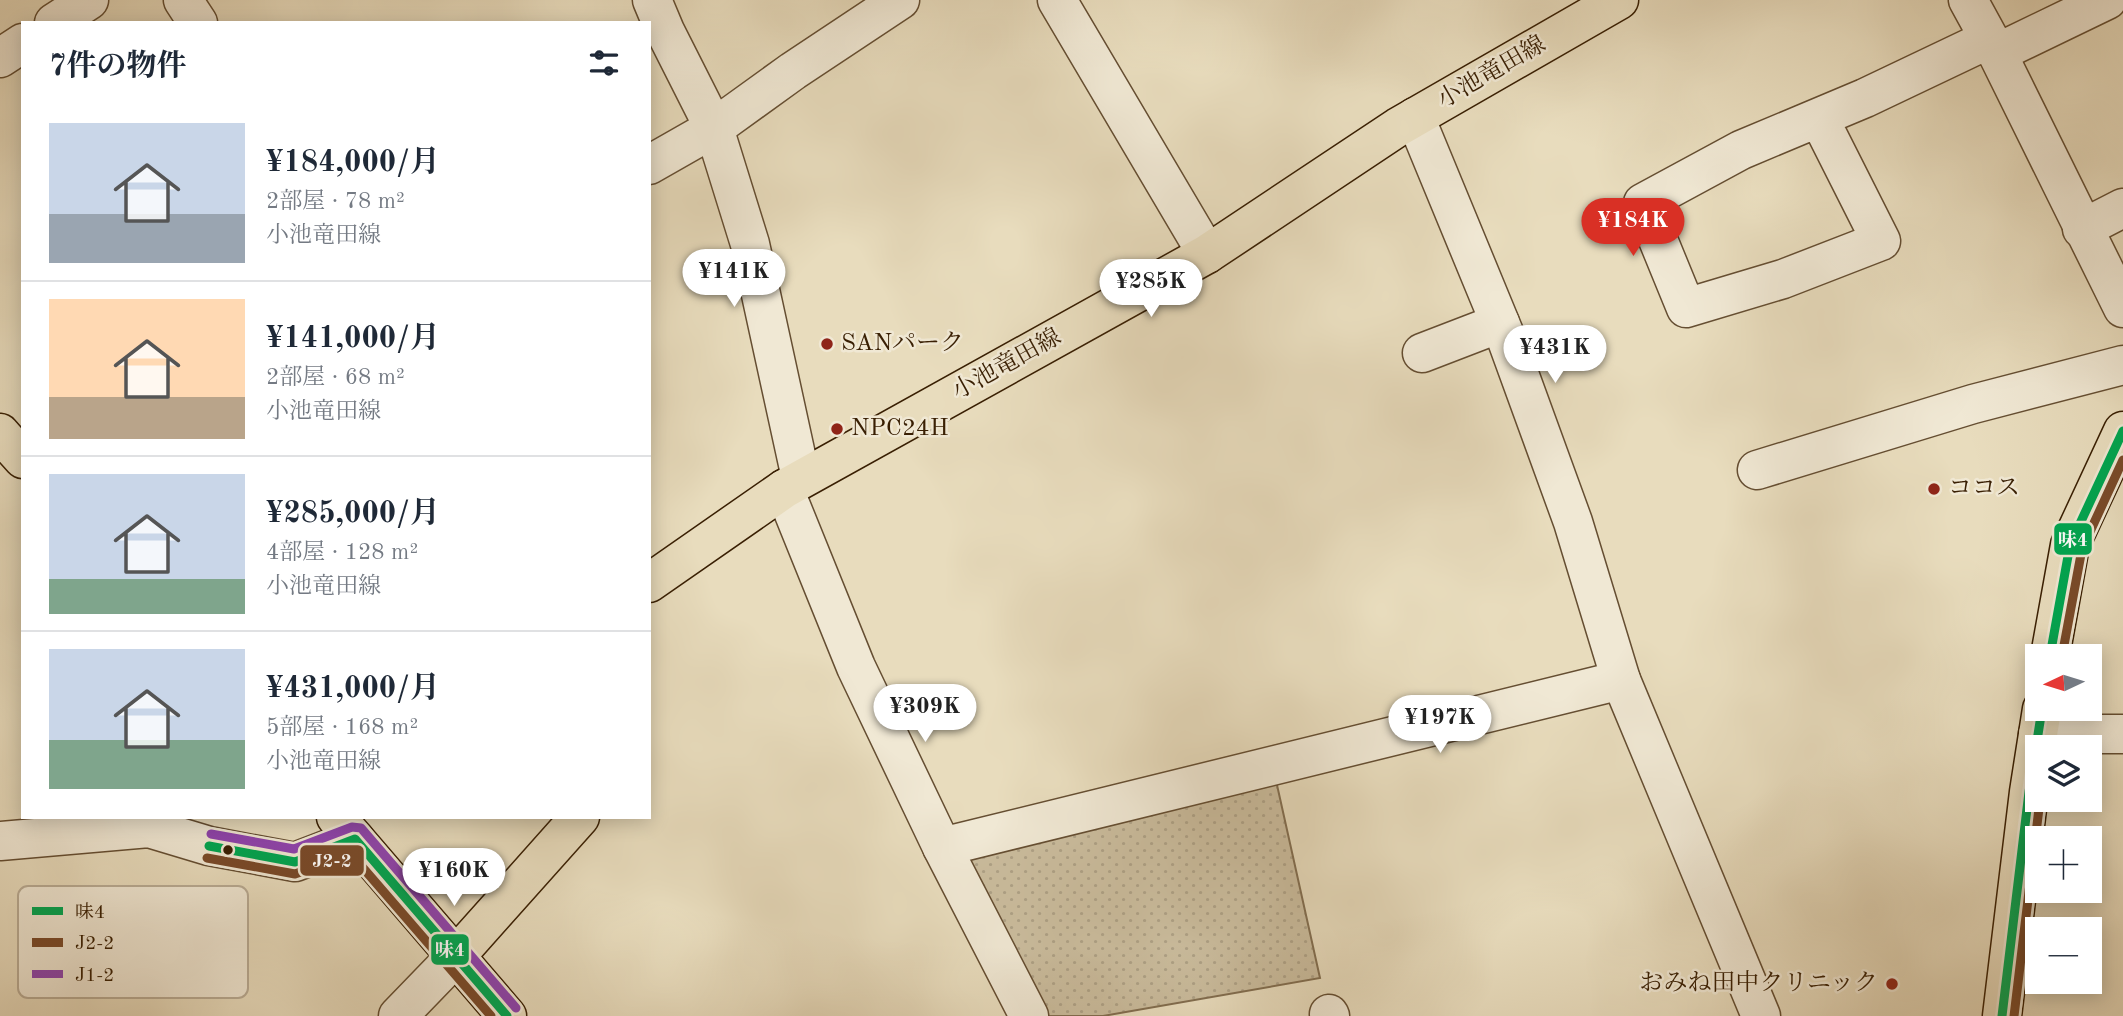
<!DOCTYPE html>
<html lang="ja">
<meta charset="utf-8">
<style>
:root{--surface:#fff;--page:#f2f2f3;--text:#1f2937;--muted:#747a83;--line:#e0e1e3;--accent:#d93025}
body{margin:0;font-family:"Old Standard TT","Noto Serif JP",serif;background:var(--page);color:var(--text);height:100vh;display:flex;flex-direction:column;font-size:26px;white-space:nowrap}
*{box-sizing:border-box;margin:0}
p{font-size:23px;color:var(--muted)}
.icon{flex:none;width:38px;height:38px;fill:none;stroke:currentColor;stroke-width:2;stroke-linecap:round;stroke-linejoin:round}
.map{position:relative;flex:1;overflow:hidden}
.drawer{position:absolute;left:21px;top:21px;width:630px;height:798px;display:flex;flex-direction:column;background:var(--surface);border-radius:0px;box-shadow:0 4px 18px #0003}
.drawer>*{flex:none}
.needle{width:46px;rotate:266deg}
.fabs{position:absolute;left:2025px;top:644px;display:grid;gap:14px}
.fabs a{display:grid;place-items:center;width:77px;height:77px;border-radius:0px;background:var(--surface);box-shadow:0 4px 18px #0003;font-size:35px}
.price{position:absolute;translate:-50% -60px;padding:0 16px;border-radius:24px;background:#fff;color:#222;font-size:23px;line-height:46px;filter:drop-shadow(0 2px 4px #0008)}
.price::after{content:'';position:absolute;left:50%;top:42px;width:21px;height:16px;margin-left:-10px;background:inherit;clip-path:polygon(0 0,100% 0,50% 100%)}
.price.selected{background:var(--accent);color:#fff}
ul{padding:0;list-style:none}
li{display:flex;align-items:center;gap:21px;height:175px;padding:0 28px}
li+li{border-top:2px solid var(--line)}
li span{display:grid;place-items:center;flex:none;width:196px;height:140px;border-radius:0px;color:#555}
li>.icon{margin-inline-start:auto}
span .icon{width:84px;height:84px;fill:#fffc;stroke-width:1}
li b{font-size:30px}
h2{display:flex;justify-content:space-between;align-items:center;height:84px;padding:0 28px;font-size:30px}
.map>svg:first-child{display:block}
.grass{fill:url(#grass-dots);stroke:#826e50;stroke-width:2}
.lines{fill:none;stroke-linecap:round;stroke-linejoin:round}
.minor-casing{stroke:#654e32;stroke-width:41}
.major-casing{stroke:#391f03;stroke-width:41}
.minor{stroke:#f0e8d4;stroke-width:38}
.major{stroke:#e8dcbd;stroke-width:38}
.bus-1-casing{stroke:#f0e8d4;stroke-width:14}
.bus-2-casing{stroke:#f0e8d4;stroke-width:14}
.bus-3-casing{stroke:#f0e8d4;stroke-width:14}
.bus-1{stroke:#00a651;stroke-width:9}
.bus-2{stroke:#7a4b2a;stroke-width:9}
.bus-3{stroke:#8e44ad;stroke-width:9}
.poi-dot{fill:#8f2418;stroke:#f0e8d4;stroke-width:2.5}
.bus-dot{fill:#391f03;stroke:#f0e8d4;stroke-width:2.5}
.labels{text-anchor:middle;dominant-baseline:central;stroke-width:5;stroke-linejoin:round;paint-order:stroke}
.street-label{font-size:24px;fill:#391f03;stroke:#f0e8d4}
.poi-label{font-size:24px;fill:#391f03;stroke:#f0e8d4;text-anchor:start}
.key{fill:#f0e8d4;stroke:#b9ac95;stroke-width:2}
.key-label{font-size:19px;fill:#391f03}
.line-badge{stroke:#f0e8d4;stroke-width:2.5}
.badge-label{font-size:19px;text-anchor:middle;font-weight:bold;fill:#fff}
</style>
<div class="map">
<svg width="2123" height="1016" viewBox="0 0 2123 1016">
<defs>
<pattern id="grass-dots" width="8" height="8" patternUnits="userSpaceOnUse" patternTransform="scale(1.75)"><rect width="8" height="8" fill="#cabc9d"/><path d="M2 2h.1M6 6h.1" fill="none" stroke="#aea186" stroke-width="1.8" stroke-linecap="round"/></pattern>
</defs>
<rect width="100%" height="100%" fill="#e8dcbd"/>
<filter id="stains"><feTurbulence type="fractalNoise" baseFrequency=".00286" numOctaves="4"/><feColorMatrix values="0 0 0 0 .2 0 0 0 0 .09 0 0 0 0 .02 0 0 0 .5 -.17"/></filter>
<radialGradient id="worn" r=".72"><stop offset=".6" stop-color="#630" stop-opacity="0"/><stop offset="1" stop-color="#630" stop-opacity=".3"/></radialGradient>
<path class="grass" d="M1275 776 1320 978 1103 1016H1044L955 852Z"/>
<g class="lines">
<g class="minor-casing">
<g id="minor">
<path d="M183 0 198 23"/>
<path d="M652 0 665 31 714 128 750 244 801 478"/>
<path d="M1057 0 1207 254"/>
<path d="M1968 0 1997 53 2123 308"/>
<path d="M54 23 89 0"/>
<path d="M1997 53 2107 0"/>
<path d="M0 58 23 43"/>
<path d="M1415 117 1505 335 1573 522 1621 680"/>
<path d="M1811 121 1824 128 1881 241 1783 279 1686 308 1643 203 1741 150 1865 98 1989 39"/>
<path d="M649 165 714 128 793 71 900 0"/>
<path d="M2082 229 2123 208"/>
<path d="M1422 353 1500 323"/>
<path d="M1757 470 1973 404 2123 365"/>
<path d="M784 489 856 667 942 847 1029 1016"/>
<path d="M2038 734H2123"/>
<path d="M0 841 149 828 209 846 295 862 355 839"/>
<path d="M942 847 1621 680 1761 1016"/>
<path d="M1329 1014 1330 1016"/>
<path d="M398 1016 456 956"/>
</g>
</g>
<g class="major-casing">
<g id="major">
<path d="M0 433 23 459"/>
<path d="M649 583 784 489 1207 254 1398 127 1619 0"/>
<path d="M2050 656 2070 545 2123 431"/>
<path d="M336 817 507 1016"/>
<path d="M456 956 580 817"/>
<path d="M2002 1016 2029 792 2042 709"/>
</g>
</g>
<use href="#minor" class="minor"/>
<use href="#major" class="major"/>
<g class="bus-1-casing">
<g id="bus-1">
<path d="M2050 656 2070 545 2123 431"/>
<path d="M209 846 295 862 355 839 507 1016"/>
<path d="M2002 1016 2029 792 2042 709"/>
</g>
</g>
<g class="bus-2-casing">
<g id="bus-2">
<path d="M2062 656 2082 549 2123 460"/>
<path d="M207 858 295 874 351 854 491 1016"/>
<path d="M2014 1016 2040 800"/>
</g>
</g>
<g class="bus-3-casing">
<path id="bus-3" d="M211 834 294 849 352 827 361 828 516 1008"/>
</g>
<use href="#bus-1" class="bus-1"/>
<use href="#bus-2" class="bus-2"/>
<use href="#bus-3" class="bus-3"/>
</g>
<g class="poi-dot">
<circle cx="827" cy="344" r="7"/>
<circle cx="837" cy="429" r="7"/>
<circle cx="1934" cy="489" r="7"/>
<circle cx="1892" cy="984" r="7"/>
</g>
<circle class="bus-dot" cx="228" cy="850" r="6"/>
<g class="labels">
<g class="street-label">
<text transform="translate(1492 73) rotate(-30)">小池竜田線</text>
<text transform="translate(1007 365) rotate(-29)">小池竜田線</text>
</g>
<g class="poi-label">
<text x="841" y="344">SANパーク</text>
<text x="851" y="429">NPC24H</text>
<text x="1948" y="489">ココス</text>
<text x="1878" y="984" text-anchor="end">おみね田中クリニック</text>
</g>
</g>
<rect x="18" y="886" width="230" height="112" rx="10" class="key"/>
<rect x="32" y="907" width="31" height="8" fill="#00a651"/>
<rect x="32" y="938" width="31" height="9" fill="#7a4b2a"/>
<rect x="32" y="970" width="31" height="8" fill="#8e44ad"/>
<g class="key-label">
<text x="75" y="918">味4</text>
<text x="75" y="949">J2-2</text>
<text x="75" y="981">J1-2</text>
</g>
<g class="line-badge">
<rect x="2053" y="522" width="40" height="34" rx="7" fill="#00a651"/>
<rect x="299" y="844" width="66" height="33" rx="7" fill="#7a4b2a"/>
<rect x="430" y="933" width="40" height="33" rx="7" fill="#00a651"/>
</g>
<g class="badge-label">
<text x="2073" y="546">味4</text>
<text x="332" y="867">J2-2</text>
<text x="450" y="956">味4</text>
</g>
<rect width="100%" height="100%" filter="url(#stains)"/>
<rect width="100%" height="100%" fill="url(#worn)"/>
</svg>
<div class="fabs">
<a><svg class="needle" viewBox="-14 -14 28 28"><path d="M0-13l5 13h-10z" fill="#e53935"/><path d="M0 13l5-13h-10z" fill="#747a83"/></svg></a>
<a><svg class="icon" aria-label="layers" viewBox="0 0 24 24"><path d="M12 4l9 5-9 5-9-5zM3 14l9 5 9-5"/></svg></a>
<a>+</a>
<a>−</a>
</div>
<b class="price selected" style="left:1633px;top:258px">¥184K</b>
<b class="price" style="left:734px;top:309px">¥141K</b>
<b class="price" style="left:1151px;top:319px">¥285K</b>
<b class="price" style="left:1555px;top:385px">¥431K</b>
<b class="price" style="left:925px;top:744px">¥309K</b>
<b class="price" style="left:1440px;top:755px">¥197K</b>
<b class="price" style="left:454px;top:908px">¥160K</b>
<section class="drawer">
<h2>7件の物件<svg class="icon" aria-label="filters" viewBox="0 0 24 24"><path d="M4 7h16M4 17h16"/><circle cx="9" cy="7" r="2"/><circle cx="15" cy="17" r="2"/></svg></h2>
<ul>
<li><span style="background:linear-gradient(#c9d6e8 65%,#9aa5b1 0)"><svg class="icon" aria-label="home" viewBox="0 0 24 24"><path d="M3 11l9-7 9 7M6 9v11h12V9"/></svg></span><div><b>¥184,000/月</b><p>2部屋 · 78 m²</p><p>小池竜田線</p></div></li>
<li><span style="background:linear-gradient(#ffd9b3 70%,#b9a48a 0)"><svg class="icon" aria-label="home" viewBox="0 0 24 24"><path d="M3 11l9-7 9 7M6 9v11h12V9"/></svg></span><div><b>¥141,000/月</b><p>2部屋 · 68 m²</p><p>小池竜田線</p></div></li>
<li><span style="background:linear-gradient(#c9d6e8 75%,#7fa58c 0)"><svg class="icon" aria-label="home" viewBox="0 0 24 24"><path d="M3 11l9-7 9 7M6 9v11h12V9"/></svg></span><div><b>¥285,000/月</b><p>4部屋 · 128 m²</p><p>小池竜田線</p></div></li>
<li><span style="background:linear-gradient(#c9d6e8 65%,#7fa58c 0)"><svg class="icon" aria-label="home" viewBox="0 0 24 24"><path d="M3 11l9-7 9 7M6 9v11h12V9"/></svg></span><div><b>¥431,000/月</b><p>5部屋 · 168 m²</p><p>小池竜田線</p></div></li>
</ul>
</section>
</div>
